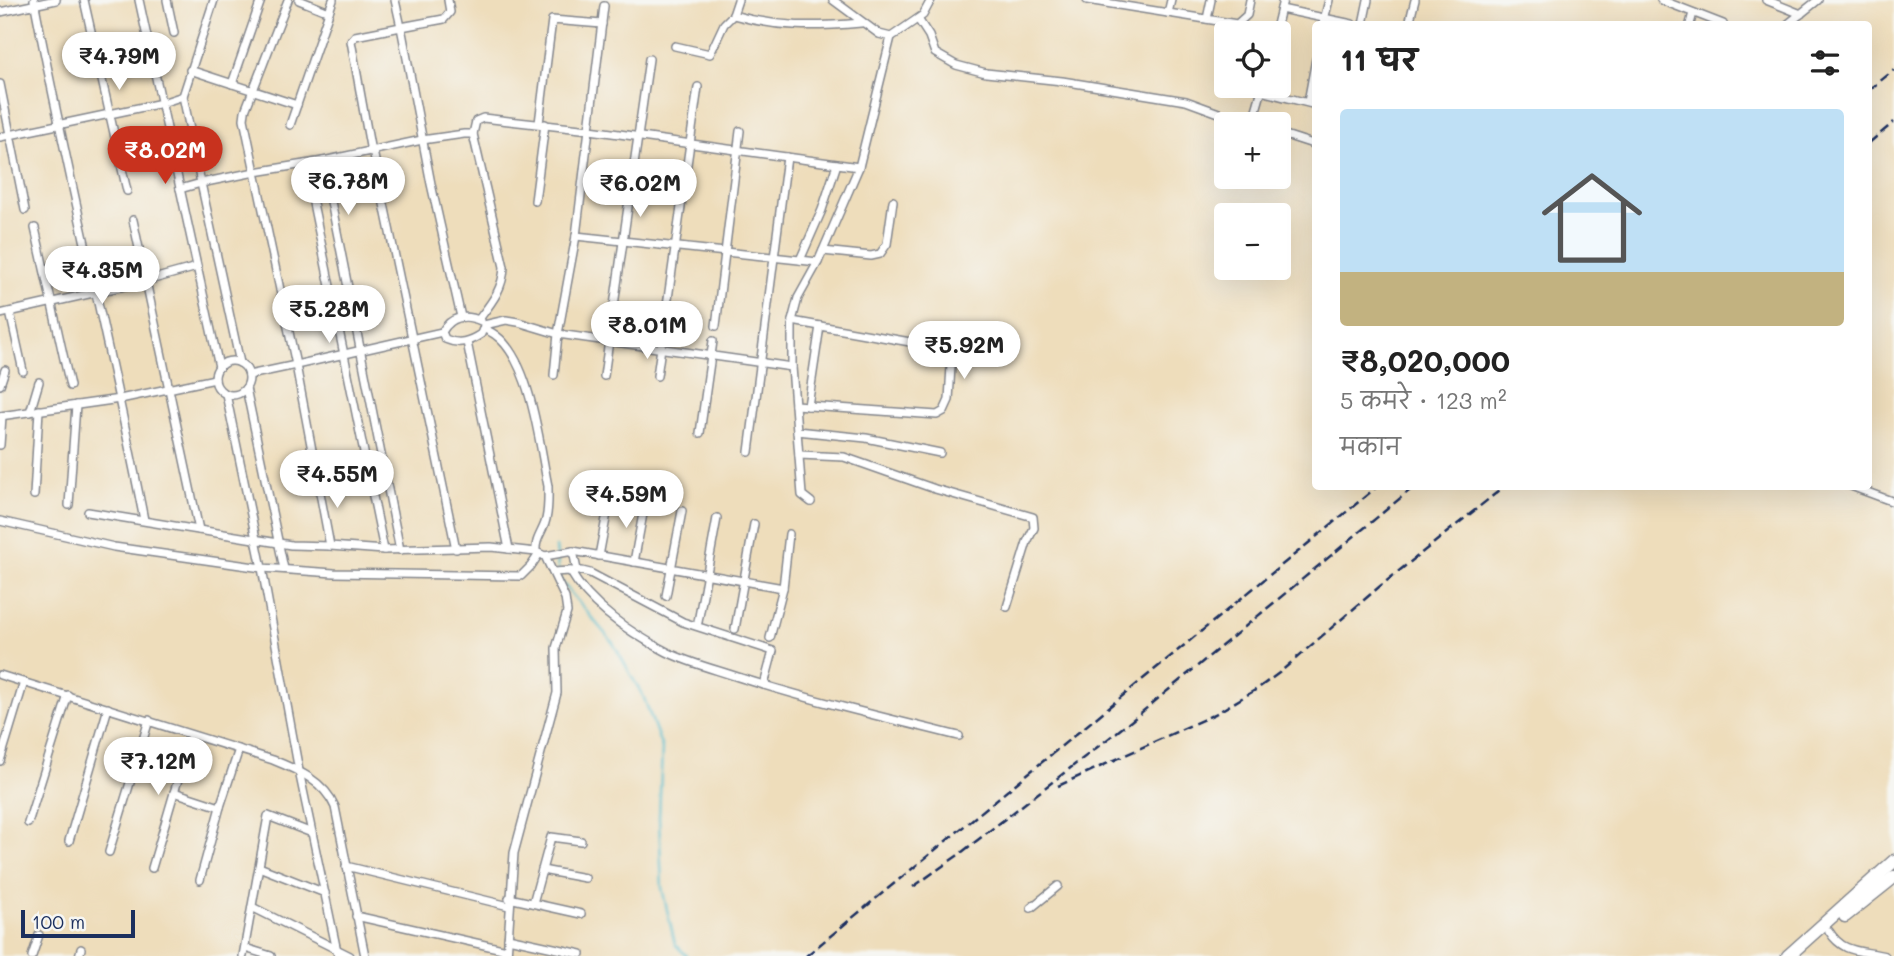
<!DOCTYPE html>
<html lang="hi">
<meta charset="utf-8">
<style>
:root{--surface:#fff;--page:#f6f6f6;--text:#222;--muted:#767676;--accent:#c8321e}
body{margin:0;font-family:Mali,"Playpen Sans Deva",sans-serif;background:var(--page);color:var(--text);height:100vh;display:flex;flex-direction:column;font-size:26px;white-space:nowrap}
*{box-sizing:border-box;margin:0}
p{font-size:23px;color:var(--muted)}
.icon{flex:none;width:38px;height:38px;fill:none;stroke:currentColor;stroke-width:2;stroke-linecap:round;stroke-linejoin:round}
.map{position:relative;flex:1;overflow:hidden}
.details{position:absolute;left:1312px;top:21px;width:560px;height:469px;display:flex;flex-direction:column;background:var(--surface);border-radius:7px;box-shadow:0 7px 28px #0002}
.details>*{flex:none}
.buttons{position:absolute;left:1214px;top:21px;display:grid;gap:14px}
.buttons a{display:grid;place-items:center;width:77px;height:77px;border-radius:7px;background:var(--surface);box-shadow:0 7px 28px #0002;font-size:35px}
.scale{position:absolute;left:21px;bottom:18px;width:114px;box-sizing:border-box;padding-left:7px;border:4px solid #1b2f5e;border-top:0;font-size:19px;line-height:24px;white-space:nowrap;color:#1b2f5e;-webkit-text-stroke:5px #f6f6f2;paint-order:stroke}
.price{position:absolute;translate:-50% -60px;padding:0 16px;border-radius:24px;background:#fff;color:#222;font-size:23px;line-height:46px;filter:drop-shadow(0 2px 4px #0008)}
.price::after{content:'';position:absolute;left:50%;top:42px;width:21px;height:16px;margin-left:-10px;background:inherit;clip-path:polygon(0 0,100% 0,50% 100%)}
.price.current{background:var(--accent);color:#fff}
ul{padding:0;list-style:none}
li{display:grid;align-content:center;gap:14px;height:371px;padding:0 28px}
li span{display:grid;place-items:center;height:217px;border-radius:7px;color:#555}
li>.icon{margin-inline-start:auto}
span .icon{width:126px;height:126px;fill:#fffc;stroke-width:1}
li b{font-size:30px}
h2{display:flex;justify-content:space-between;align-items:center;height:84px;padding:0 28px;font-size:30px}
.map>svg:first-child{display:block}
.lines{fill:none;stroke-linecap:round;stroke-linejoin:round}
.stream{stroke:#4db9c9;stroke-width:2.5}
.street-casing{stroke:#84868c;stroke-width:10}
.primary-casing{stroke:#84868c;stroke-width:15}
.street{stroke:#fff;stroke-width:7}
.primary{stroke:#fff;stroke-width:12}
.rail{stroke:#1b2f5e;stroke-width:2.5;stroke-dasharray:10 5;stroke-linecap:butt}
</style>
<div class="map">
<svg width="1894" height="956" viewBox="0 0 1894 956">
<rect width="100%" height="100%" fill="#f6f6f2"/>
<filter id="ink" filterUnits="userSpaceOnUse"><feTurbulence type="fractalNoise" baseFrequency=".0143" numOctaves="2"/><feDisplacementMap in="SourceGraphic" scale="14" xChannelSelector="R" yChannelSelector="G"/><feConvolveMatrix kernelMatrix="1 2 1 2 8 2 1 2 1" color-interpolation-filters="sRGB"/></filter>
<filter id="wash" filterUnits="userSpaceOnUse"><feTurbulence type="fractalNoise" baseFrequency=".00686" numOctaves="4" result="noise"/><feDisplacementMap in="SourceGraphic" scale="28" xChannelSelector="R" yChannelSelector="G"/><feGaussianBlur stdDeviation="1.57" result="paint"/><feColorMatrix in="noise" values="0 0 0 0 0 0 0 0 0 0 0 0 0 0 0 0 0 1.4 0 .05"/><feComposite in="paint" operator="in"/></filter>
<g filter="url(#wash)">
<rect width="100%" height="100%" fill="#edb"/>
<g class="lines">
<path class="stream" d="M556 547 559 579 613 643 644 698 662 748 659 818 662 888 675 944 687 956"/>
</g>
</g>
<g filter="url(#ink)">
<g class="lines">
<g class="street-casing">
<g id="street">
<path d="M34 0C67 174 110 346 144 520"/>
<path d="M84 0 127 191"/>
<path d="M139 0 219 367"/>
<path d="M167 0 174 33"/>
<path d="M288 0 245 111 244 119 255 172 323 161"/>
<path d="M299 0 329 12"/>
<path d="M448 0 450 12 444 19 401 27 431 184 461 317"/>
<path d="M833 0 879 34 891 37 923 15 931 0"/>
<path d="M1087 0 1237 24 1247 15 1250 0"/>
<path d="M1661 0 1723 24"/>
<path d="M1766 0 1801 14"/>
<path d="M1281 9 1352 24"/>
<path d="M0 12 56 0"/>
<path d="M1168 13 1171 0"/>
<path d="M733 15C779 28 815 27 861 23"/>
<path d="M918 19 929 36 935 53 956 65 986 73 1062 81 1186 101 1249 124"/>
<path d="M1207 19 1211 0"/>
<path d="M1323 24 1329 0"/>
<path d="M1363 24 1368 0"/>
<path d="M1409 24 1415 0"/>
<path d="M1690 24 1693 13"/>
<path d="M1788 24 1818 0"/>
<path d="M1275 33 1283 0"/>
<path d="M675 46 710 54 724 24 733 15 738 0"/>
<path d="M190 70 297 105"/>
<path d="M1221 71 1227 74"/>
<path d="M0 84 25 210"/>
<path d="M232 84 261 0"/>
<path d="M1251 86 1261 91 1316 105"/>
<path d="M1308 102 1316 59"/>
<path d="M539 123 552 20 602 24"/>
<path d="M1252 124 1263 86"/>
<path d="M290 125 333 0"/>
<path d="M1279 133 1316 145"/>
<path d="M473 134 476 121 483 118 590 130 859 167 891 37"/>
<path d="M0 137 162 103 183 96"/>
<path d="M373 151 456 549"/>
<path d="M371 152 351 41 355 36 401 27 395 0"/>
<path d="M305 164 384 550"/>
<path d="M180 189 201 183 183 96 214 0"/>
<path d="M535 201 545 124"/>
<path d="M133 220 199 530"/>
<path d="M35 228 70 386"/>
<path d="M576 236 818 262 859 167"/>
<path d="M823 251 871 256 880 254 887 244 893 201"/>
<path d="M800 260 822 210 837 164"/>
<path d="M10 312 23 371"/>
<path d="M0 314 146 281 197 267"/>
<path d="M792 321 927 345 939 351 948 359 951 366 949 400 944 411 937 415 795 405"/>
<path d="M484 325 506 320 518 322 558 334 792 367"/>
<path d="M716 326 740 131"/>
<path d="M484 329C530 344 539 444 548 486 548 498 549 511 545 523 541 534 535 540 536 552L545 556 565 598 567 612 556 648 557 693 514 853 507 956"/>
<path d="M442 332 445 339C459 345 469 342 481 334L484 326"/>
<path d="M467 342 509 549"/>
<circle cx="232" cy="378" r="17"/>
<path d="M240 363 201 183 255 172 296 365 442 332C451 316 466 314 481 321"/>
<path d="M249 375 296 365 330 546 384 550 491 547 536 552"/>
<path d="M554 375 558 334 576 236 604 6"/>
<path d="M604 376 649 59"/>
<path d="M657 376 698 87"/>
<path d="M0 385 5 370"/>
<path d="M246 388 284 569"/>
<path d="M226 394 262 568 334 573 521 576 531 566 539 554"/>
<path d="M808 406 820 326"/>
<path d="M30 412 39 382"/>
<path d="M0 416 120 399 215 379"/>
<path d="M797 431 866 438 940 453"/>
<path d="M700 433 713 341"/>
<path d="M0 445 2 416"/>
<path d="M749 452 787 157"/>
<path d="M799 455 844 457 935 489 1033 517 1034 528 1027 542 1007 607"/>
<path d="M1851 486 1894 502"/>
<path d="M34 495 39 410"/>
<path d="M811 502 802 495 792 367V321L798 298 818 262"/>
<path d="M69 505 76 405"/>
<path d="M88 512 291 545 330 546"/>
<path d="M0 521 114 547 262 568 299 771 338 956"/>
<path d="M400 550 323 161 422 140 464 134H473L504 267C503 289 492 302 479 319"/>
<path d="M573 551 577 570"/>
<path d="M545 556 573 551 783 588 789 534"/>
<path d="M599 556 610 497"/>
<path d="M634 562 645 503"/>
<path d="M570 571H582L590 573 683 622 773 651 764 685"/>
<path d="M553 572 570 571C590 606 632 634 667 652 689 663 714 669 738 677 810 700 885 718 959 736"/>
<path d="M666 596 682 511"/>
<path d="M698 622 717 518"/>
<path d="M735 629 754 524"/>
<path d="M770 638 783 588"/>
<path d="M0 675 273 760C298 770 324 781 335 807L365 956"/>
<path d="M0 761 24 682"/>
<path d="M174 792 220 807"/>
<path d="M28 823 68 695"/>
<path d="M69 841 108 708"/>
<path d="M109 852 149 720"/>
<path d="M346 866 509 906"/>
<path d="M259 867 325 893"/>
<path d="M152 868 191 735"/>
<path d="M542 870 551 837 581 841"/>
<path d="M200 880 220 807 239 749"/>
<path d="M509 898 581 914"/>
<path d="M533 903 542 870 585 878"/>
<path d="M252 907 350 956"/>
<path d="M1031 908 1058 886"/>
<path d="M356 916 507 950"/>
<path d="M1829 931C1843 954 1861 950 1885 956"/>
<path d="M508 938 581 954"/>
<path d="M245 948 271 956"/>
<path d="M32 956 39 935"/>
<path d="M79 956 81 949"/>
<path d="M243 956 268 816 312 833"/>
</g>
</g>
<g class="primary-casing">
<g id="primary">
<path d="M1845 916 1894 877"/>
<path d="M1788 956 1894 861"/>
</g>
</g>
<use href="#street" class="street"/>
<use href="#primary" class="primary"/>
<g class="rail">
<path d="M1869 90 1894 70"/>
<path d="M1869 143 1894 122"/>
<path d="M1058 786 1215 714 1257 689 1279 673 1379 587 1505 486"/>
<path d="M913 887 957 856 1131 721 1415 486"/>
<path d="M806 956 1378 486"/>
</g>
</g>
</g>
</svg>
<div class="buttons">
<a><svg class="icon" aria-label="locate" viewBox="0 0 24 24"><circle cx="12" cy="12" r="6"/><path d="M12 2v4M12 18v4M2 12h4M18 12h4"/></svg></a>
<a>+</a>
<a>−</a>
</div>
<div class="scale">100 m</div>
<b class="price" style="left:119px;top:92px">₹4.79M</b>
<b class="price current" style="left:165px;top:186px">₹8.02M</b>
<b class="price" style="left:348px;top:217px">₹6.78M</b>
<b class="price" style="left:640px;top:219px">₹6.02M</b>
<b class="price" style="left:102px;top:306px">₹4.35M</b>
<b class="price" style="left:329px;top:345px">₹5.28M</b>
<b class="price" style="left:647px;top:361px">₹8.01M</b>
<b class="price" style="left:964px;top:381px">₹5.92M</b>
<b class="price" style="left:337px;top:510px">₹4.55M</b>
<b class="price" style="left:626px;top:530px">₹4.59M</b>
<b class="price" style="left:158px;top:797px">₹7.12M</b>
<section class="details">
<h2>11 घर<svg class="icon" aria-label="filters" viewBox="0 0 24 24"><path d="M4 7h16M4 17h16"/><circle cx="9" cy="7" r="2"/><circle cx="15" cy="17" r="2"/></svg></h2>
<ul>
<li><span style="background:linear-gradient(#bfe0f5 75%,#c2b280 0)"><svg class="icon" aria-label="home" viewBox="0 0 24 24"><path d="M3 11l9-7 9 7M6 9v11h12V9"/></svg></span><div><b>₹8,020,000</b><p>5 कमरे · 123 m²</p><p>मकान</p></div></li>
</ul>
</section>
</div>
